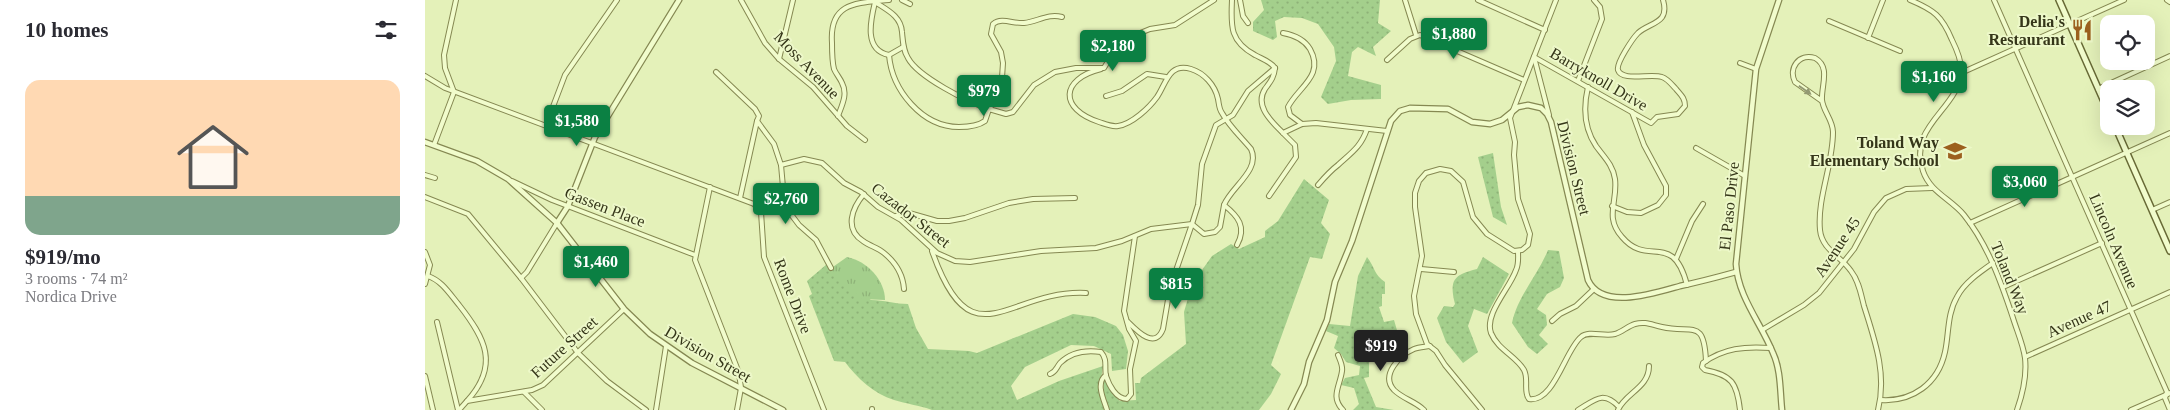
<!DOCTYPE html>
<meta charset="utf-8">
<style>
:root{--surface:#fff;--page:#f2f2f3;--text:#2b2b33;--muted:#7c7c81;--accent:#0b8043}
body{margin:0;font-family:Georgia,serif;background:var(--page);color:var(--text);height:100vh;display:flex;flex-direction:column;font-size:19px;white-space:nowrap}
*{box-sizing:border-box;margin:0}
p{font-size:16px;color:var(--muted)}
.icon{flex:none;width:28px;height:28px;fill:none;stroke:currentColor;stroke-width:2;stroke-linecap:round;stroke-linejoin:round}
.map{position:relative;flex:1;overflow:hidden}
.sheet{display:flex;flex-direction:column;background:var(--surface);width:425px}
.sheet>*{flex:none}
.controls{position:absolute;left:1675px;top:15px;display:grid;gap:10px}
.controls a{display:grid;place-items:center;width:55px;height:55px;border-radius:10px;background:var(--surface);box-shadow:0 5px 20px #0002;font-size:25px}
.price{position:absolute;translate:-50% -42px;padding:0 11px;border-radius:5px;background:var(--accent);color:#fff;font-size:16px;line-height:32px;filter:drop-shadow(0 1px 2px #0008)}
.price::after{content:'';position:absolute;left:50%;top:30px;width:15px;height:11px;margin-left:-8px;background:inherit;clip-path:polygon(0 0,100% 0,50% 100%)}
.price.current{background:#222;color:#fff}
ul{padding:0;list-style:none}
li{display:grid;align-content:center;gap:10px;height:265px;padding:0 25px}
li span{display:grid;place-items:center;height:155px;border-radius:15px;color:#555}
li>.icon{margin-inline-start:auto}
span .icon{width:90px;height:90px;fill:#fffc;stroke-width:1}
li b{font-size:21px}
h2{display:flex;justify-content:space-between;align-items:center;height:60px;padding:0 25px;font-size:21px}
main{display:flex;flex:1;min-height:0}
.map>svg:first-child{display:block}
.grass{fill:url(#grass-dots)}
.park{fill:url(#park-tufts)}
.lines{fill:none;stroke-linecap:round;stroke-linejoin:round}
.minor-casing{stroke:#858852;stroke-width:6}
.tertiary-casing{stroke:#858852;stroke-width:7}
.secondary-casing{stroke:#686a36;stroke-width:8}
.minor{stroke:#f1fccc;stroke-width:4}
.tertiary{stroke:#f1fccc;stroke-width:4.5}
.secondary{stroke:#f1fccc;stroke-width:5}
.oneway{fill:#939972}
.labels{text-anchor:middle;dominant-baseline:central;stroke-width:4;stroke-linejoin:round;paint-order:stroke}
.poi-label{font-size:16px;font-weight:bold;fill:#353619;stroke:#edf8c9;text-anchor:end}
.street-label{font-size:16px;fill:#353619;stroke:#edf8c9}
</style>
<main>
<section class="sheet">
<h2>10 homes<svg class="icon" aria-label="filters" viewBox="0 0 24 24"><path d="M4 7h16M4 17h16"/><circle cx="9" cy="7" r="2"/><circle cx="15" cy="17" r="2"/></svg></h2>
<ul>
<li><span style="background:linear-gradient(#ffd9b3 75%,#7fa58c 0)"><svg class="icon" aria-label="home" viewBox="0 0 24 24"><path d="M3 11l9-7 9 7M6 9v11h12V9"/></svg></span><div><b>$919/mo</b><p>3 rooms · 74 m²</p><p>Nordica Drive</p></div></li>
</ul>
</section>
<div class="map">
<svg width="1745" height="410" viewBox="0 0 1745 410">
<defs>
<pattern id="grass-dots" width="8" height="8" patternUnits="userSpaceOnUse" patternTransform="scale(1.25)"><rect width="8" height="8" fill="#a4cf8c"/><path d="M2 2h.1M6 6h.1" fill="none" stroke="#8eb278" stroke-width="1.8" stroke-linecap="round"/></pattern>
<pattern id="park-tufts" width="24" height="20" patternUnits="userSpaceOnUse" patternTransform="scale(1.25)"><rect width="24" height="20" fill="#a4cf8c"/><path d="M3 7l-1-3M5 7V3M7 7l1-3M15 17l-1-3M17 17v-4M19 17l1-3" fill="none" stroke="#8eb278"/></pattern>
</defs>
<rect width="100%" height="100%" fill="#e4f1b9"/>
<g class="grass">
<path d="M836 0H955L953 23 966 31 948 47 951 56 933 47 927 52 923 76 956 85V99L926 100 903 104 896 97 911 61 909 47 893 24 877 18 859 17 850 21 852 37 848 40 828 31V22L839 10Z"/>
<path d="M1068 153 1076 207 1082 225 1068 217 1053 157Z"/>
<path d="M879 179 904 200 896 223 905 234 897 259 885 257 846 365 856 374 846 394 834 410H684L679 394 678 378 689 395 695 401 711 400 710 383H715L716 378 761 344 759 312 767 284 787 256 806 244 814 249 840 237V231L853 221Z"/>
<path d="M1123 250 1134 251 1139 278 1135 287 1122 294 1112 309 1121 315 1122 325 1114 335 1123 344 1112 354 1103 347 1087 323C1092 297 1113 275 1123 250Z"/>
<path d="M942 257C950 267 949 275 960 282V294H957V306L954 307 959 322 969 320 976 344 949 350 944 363V377L939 378 951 407 969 410H928L934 404 929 388 916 385 920 378 934 375 935 366 921 362 916 354 909 348 913 336 901 331 904 324 925 326 933 276Z"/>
<path d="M1058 257 1084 274 1062 314 1049 309 1043 326 1053 352 1038 363 1021 342 1012 318 1019 306 1028 307 1030 304C1024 279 1029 275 1052 269Z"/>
<path d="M402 264 446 300C459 300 470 304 483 304L491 328 503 349 544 351 552 353 648 314 670 317 691 326 698 335 703 351 701 369 687 371 686 354 669 346 646 345 600 367 586 386 592 400 634 381 678 366 675 386 680 410H507C494 405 481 404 469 400 449 394 432 378 420 362L409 361 384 296 387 294 382 281Z"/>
</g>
<path class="park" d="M422 257C442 261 460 280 460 300L437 299 408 272 405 269Z"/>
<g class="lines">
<g class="minor-casing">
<g id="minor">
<path d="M316 0 340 43 354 59 388 87 422 126 440 140"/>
<path d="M477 0 485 4"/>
<path d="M807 0C806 25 804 41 830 55 837 59 845 61 850 68"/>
<path d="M815 0 818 16 823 23"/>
<path d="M980 0 991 35"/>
<path d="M1053 0 1120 30"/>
<path d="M1485 0C1509 10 1517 16 1527 40 1532 50 1536 59 1536 69 1536 109 1482 124 1498 171 1505 192 1526 199 1539 215 1563 245 1576 282 1588 318 1592 331 1598 344 1600 358 1602 376 1598 393 1592 410"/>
<path d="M1569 0 1742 392 1740 398 1745 410"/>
<path d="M1742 0 1745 2"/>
<path d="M450 2C462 10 476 16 477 32 478 42 478 50 483 58 493 77 543 102 564 109L576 92 578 63 576 52 566 34 568 24C577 17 588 24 599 23 612 22 623 13 637 17"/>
<path d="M450 2C446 19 438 50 464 55"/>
<path d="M1404 21 1475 51"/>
<path d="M858 33C869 35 879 39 885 49 900 76 873 87 863 107L865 115 877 124"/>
<path d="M1443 38 1458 0"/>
<path d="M464 55C467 90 497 127 534 127 543 127 553 126 560 121L564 109 581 114 588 112 609 85 630 72 651 68H679L689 51 703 38 725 29 750 25 789 0"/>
<path d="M464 55 478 47"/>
<path d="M1109 57 1226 123 1232 117 1253 114 1260 106C1260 98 1256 95 1251 89 1247 85 1243 79 1237 77 1226 73 1197 82 1193 70 1191 63 1208 38 1213 33 1225 22 1245 24 1238 0"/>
<path d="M1109 57 1124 115"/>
<path d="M354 59 368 0"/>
<path d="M962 60 985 39 995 35 1099 80"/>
<path d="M1315 63 1331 69"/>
<path d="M850 68C849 78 845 82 840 89 829 106 847 122 858 133L877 124 891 123 962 131"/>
<path d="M676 69C635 79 634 109 674 122 680 124 686 127 693 126 707 124 724 108 732 97 741 84 744 62 766 69 779 73 790 85 793 99 794 104 794 109 797 113 804 126 817 138 826 149 836 170 806 187 799 205 813 216 822 227 812 245"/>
<path d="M291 72 330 109 334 116 332 121"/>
<path d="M1536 73 1699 0"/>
<path d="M0 76 20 88 329 204 336 212 339 257 399 410"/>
<path d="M1153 81 1177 19 1175 7 1169 0"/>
<path d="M1163 87C1158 108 1159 128 1171 146 1179 157 1188 165 1190 179 1193 201 1179 217 1197 237 1223 268 1248 230 1262 285"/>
<path d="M1673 89 1745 56"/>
<path d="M681 96 697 91 722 74 741 77"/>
<path d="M1397 101 1370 82C1363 68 1374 53 1390 58 1406 67 1396 86 1397 100 1398 111 1408 120 1408 132 1408 165 1392 198 1395 230 1397 250 1416 256 1426 271 1434 281 1436 295 1439 306 1450 341 1462 374 1453 410"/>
<path d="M413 116C417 105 423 94 417 83 415 78 411 74 409 69 407 61 407 51 407 43 404 1 433 3 464 0"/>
<path d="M121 125 140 75 192 0"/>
<path d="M9 145 29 92 20 68 19 55 31 0"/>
<path d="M1271 148 1320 176"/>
<path d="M356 165 359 198 365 213 374 225 391 240 406 268"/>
<path d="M0 175 10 178"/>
<path d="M87 181 127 200 270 255"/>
<path d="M893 185C899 178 905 171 913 165 926 153 936 147 942 129"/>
<path d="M285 187 270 260 314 373 316 388 312 410"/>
<path d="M439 194C427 208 419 229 438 241 445 246 453 248 459 253 470 262 478 275 479 289"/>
<path d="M844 196 871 157 870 145 858 133"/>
<path d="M0 197 43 214 96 278 153 353 182 381 221 410"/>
<path d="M315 198 332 121 349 144 356 165 379 159 397 163 419 183 436 192 453 207 476 220 512 253 530 261 545 262 616 251 671 248 697 241 726 229 767 224 773 205 777 164 791 125 808 115 823 91 850 68"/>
<path d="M1187 206 1202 212 1216 213 1233 205 1241 195V186L1219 145 1207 112"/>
<path d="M1727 210 1745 202"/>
<path d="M471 216 484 213 512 221H524L540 218 584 203 608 199 650 198"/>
<path d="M1545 223 1745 133"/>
<path d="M507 251C547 365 582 289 661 293"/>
<path d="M1093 251C1093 258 1094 264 1091 270 1085 288 1059 314 1066 333 1073 350 1091 356 1099 370 1104 379 1098 392 1104 399 1129 403 1140 350 1156 337 1164 330 1179 337 1190 334 1197 332 1203 326 1210 324 1220 321 1227 325 1237 327 1268 334 1279 318 1281 361"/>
<path d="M0 252 5 265 0 284"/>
<path d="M1251 259 1267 221 1278 204"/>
<path d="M996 269 1029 272"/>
<path d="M3 276C17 281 24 293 34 305 60 338 75 365 42 401"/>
<path d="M96 278 102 272 132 223"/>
<path d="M1578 287 1677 243"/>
<path d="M1127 321 1135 314 1151 306 1169 289"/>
<path d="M12 322 33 410"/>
<path d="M703 322C712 331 730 350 738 329L745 288 767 224 779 234 790 232 795 227 799 205"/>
<path d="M1337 330 1379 305 1394 293 1429 249 1449 212 1461 198 1481 189 1507 188"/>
<path d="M913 355C915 360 918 366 917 371 915 386 905 397 918 410"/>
<path d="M1600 357 1745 292"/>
<path d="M625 374C631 372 631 368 635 363 646 352 662 350 676 352 683 360 679 367 681 376 684 385 691 399 702 399L706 394 705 369 711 341 704 329 699 311 710 236"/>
<path d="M681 375C670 383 679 400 682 410"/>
<path d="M0 376 8 410"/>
<path d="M99 392 117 410"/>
<path d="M1456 400C1487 402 1513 384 1520 352 1524 334 1522 314 1532 297 1539 283 1555 272 1568 263"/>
<path d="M447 409V410"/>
<path d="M34 410 42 401 107 390 118 385 199 309"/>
<path d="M231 410 241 346"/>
<path d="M999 410C990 401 978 399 969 390 955 375 975 355 989 349 994 347 999 347 1005 346"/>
<path d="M1057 410 1020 365 1011 351 1002 344 991 314 989 296 997 256 990 207V193L994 181 1001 173 1015 169 1026 171 1038 182 1048 217 1062 234 1089 251 1097 250 1103 245 1105 234 1093 199 1089 155 1090 142 1085 118 1131 0"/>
<path d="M1153 410C1170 400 1178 390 1194 407"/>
<path d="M1193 410C1200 393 1224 388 1224 366"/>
<path d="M1315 410C1312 383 1307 375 1280 370L1277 367 1278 363C1299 348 1320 346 1346 348"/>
<path d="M1706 410 1745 393"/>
</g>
</g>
<g class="tertiary-casing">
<g id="tertiary">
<path d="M1354 0 1331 69 1311 264C1313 297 1336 323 1348 353 1356 370 1355 391 1357 410"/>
<path d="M0 142 52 161 83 179 132 223 199 309 225 334 267 363 358 410"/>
<path d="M132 223 143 206 170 137 254 0"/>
<path d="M866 410 879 384 884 362 902 320 910 282 927 241 966 121 975 111 985 108 1023 109 1047 122 1065 124 1077 120 1093 107 1103 105 1116 108 1122 114 1126 122 1163 280C1177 311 1230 293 1255 286 1274 282 1293 277 1311 272"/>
</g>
</g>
<g class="secondary-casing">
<g id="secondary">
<path d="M1634 0 1684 113"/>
<path d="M1690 126 1745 251"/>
</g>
</g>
<use href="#minor" class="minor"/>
<use href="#tertiary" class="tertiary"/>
<use href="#secondary" class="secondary"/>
</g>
<defs><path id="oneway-solid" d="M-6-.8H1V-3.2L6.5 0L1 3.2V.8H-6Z" transform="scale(1.25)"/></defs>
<use class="oneway" href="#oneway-solid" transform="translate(1380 90) rotate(35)"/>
<defs>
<g id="restaurant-bare" transform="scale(1.725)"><path d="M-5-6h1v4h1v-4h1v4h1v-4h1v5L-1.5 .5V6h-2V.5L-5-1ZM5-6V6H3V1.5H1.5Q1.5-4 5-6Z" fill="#9c601e" stroke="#edf8c9" stroke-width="2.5" paint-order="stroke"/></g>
<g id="school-bare" transform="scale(1.725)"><path d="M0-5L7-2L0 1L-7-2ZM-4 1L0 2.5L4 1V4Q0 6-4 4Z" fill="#9c601e" stroke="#edf8c9" stroke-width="2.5" paint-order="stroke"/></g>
</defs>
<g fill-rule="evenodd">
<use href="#restaurant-bare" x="1657" y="30"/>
<use href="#school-bare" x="1530" y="151"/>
</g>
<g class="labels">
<g class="poi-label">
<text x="1640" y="21">Delia's<tspan x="1640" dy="18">Restaurant</tspan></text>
<text x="1514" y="142">Toland Way<tspan x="1514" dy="18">Elementary School</tspan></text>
</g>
<g class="street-label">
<text transform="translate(382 65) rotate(46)">Moss Avenue</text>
<text transform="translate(1174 79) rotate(30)">Barryknoll Drive</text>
<text transform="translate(1149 168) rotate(76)">Division Street</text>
<text transform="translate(1304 206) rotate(-84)">El Paso Drive</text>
<text transform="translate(180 207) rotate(21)">Gassen Place</text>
<text transform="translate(486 215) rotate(38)">Cazador Street</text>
<text transform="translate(1689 241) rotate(67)">Lincoln Avenue</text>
<text transform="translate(1412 247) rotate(-56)">Avenue 45</text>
<text transform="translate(1585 278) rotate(68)">Toland Way</text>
<text transform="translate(368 296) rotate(69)">Rome Drive</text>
<text transform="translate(1654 319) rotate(-24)">Avenue 47</text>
<text transform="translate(139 347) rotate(-42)">Future Street</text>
<text transform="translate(283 354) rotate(30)">Division Street</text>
</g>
</g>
</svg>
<div class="controls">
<a><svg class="icon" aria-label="locate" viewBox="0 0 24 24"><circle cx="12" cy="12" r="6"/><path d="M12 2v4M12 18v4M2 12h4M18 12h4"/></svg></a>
<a><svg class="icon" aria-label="layers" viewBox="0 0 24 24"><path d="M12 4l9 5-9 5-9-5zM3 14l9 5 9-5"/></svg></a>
</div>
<b class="price" style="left:1029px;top:60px">$1,880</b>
<b class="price" style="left:688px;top:72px">$2,180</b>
<b class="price" style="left:1509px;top:103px">$1,160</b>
<b class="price" style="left:559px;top:117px">$979</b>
<b class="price" style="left:152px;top:147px">$1,580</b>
<b class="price" style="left:1600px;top:208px">$3,060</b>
<b class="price" style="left:361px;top:225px">$2,760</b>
<b class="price" style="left:171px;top:288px">$1,460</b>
<b class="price" style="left:751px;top:310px">$815</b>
<b class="price current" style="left:956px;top:372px">$919</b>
</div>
</main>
